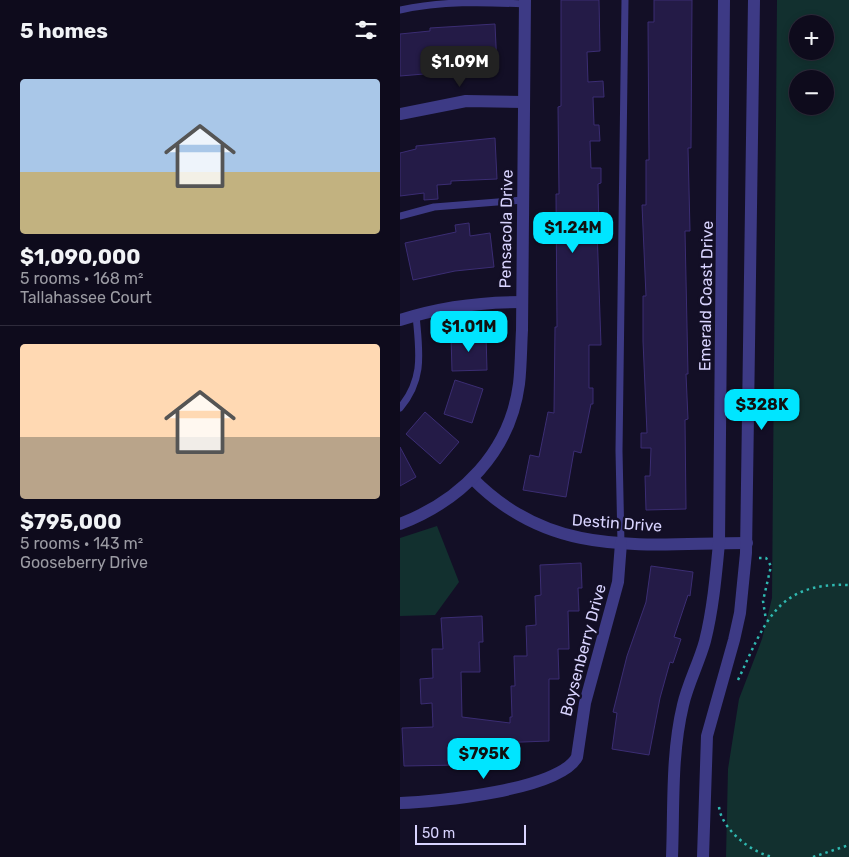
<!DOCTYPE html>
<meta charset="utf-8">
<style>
:root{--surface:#0e0b1c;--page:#171425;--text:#f1f3f6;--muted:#9b9ba3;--line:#2e2b3b;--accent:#00e5ff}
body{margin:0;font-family:Rubik,sans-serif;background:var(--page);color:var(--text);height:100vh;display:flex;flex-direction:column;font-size:19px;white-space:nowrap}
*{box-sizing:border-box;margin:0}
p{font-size:16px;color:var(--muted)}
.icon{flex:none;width:28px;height:28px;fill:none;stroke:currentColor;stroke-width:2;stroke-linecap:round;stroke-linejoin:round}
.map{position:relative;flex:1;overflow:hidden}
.panel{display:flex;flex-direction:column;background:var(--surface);width:400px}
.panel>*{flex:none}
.buttons{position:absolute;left:389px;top:15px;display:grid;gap:10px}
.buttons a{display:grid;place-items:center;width:45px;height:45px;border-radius:50%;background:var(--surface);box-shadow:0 2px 8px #0003,0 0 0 1px var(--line);font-size:25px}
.scale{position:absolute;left:15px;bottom:12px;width:111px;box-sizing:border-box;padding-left:5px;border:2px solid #d9d4ff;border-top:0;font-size:14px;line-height:18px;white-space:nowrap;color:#d9d4ff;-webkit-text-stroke:4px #130f26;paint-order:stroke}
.price{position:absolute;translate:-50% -42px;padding:0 11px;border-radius:10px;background:var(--accent);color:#111;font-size:16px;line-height:32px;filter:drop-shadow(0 1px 2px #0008)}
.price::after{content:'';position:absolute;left:50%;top:30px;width:15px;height:11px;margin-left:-8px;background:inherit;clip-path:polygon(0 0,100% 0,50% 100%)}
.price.current{background:#222;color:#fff}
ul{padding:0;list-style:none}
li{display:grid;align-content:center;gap:10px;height:265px;padding:0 20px}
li+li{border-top:1px solid var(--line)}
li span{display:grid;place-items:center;height:155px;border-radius:5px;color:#555}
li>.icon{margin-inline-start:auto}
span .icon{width:90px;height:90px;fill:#fffc;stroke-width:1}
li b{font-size:21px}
h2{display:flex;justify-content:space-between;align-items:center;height:60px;padding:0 20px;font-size:21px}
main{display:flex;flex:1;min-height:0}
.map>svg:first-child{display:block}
.green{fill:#12302f;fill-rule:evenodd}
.building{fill:#241b47;stroke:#3b2d73}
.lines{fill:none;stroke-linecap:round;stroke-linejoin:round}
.path{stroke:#2fb8b0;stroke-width:2.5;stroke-dasharray:2.5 4;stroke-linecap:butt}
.service{stroke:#3d3a85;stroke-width:7}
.minor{stroke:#3d3a85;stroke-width:12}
.tertiary{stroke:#3d3a85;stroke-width:12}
.labels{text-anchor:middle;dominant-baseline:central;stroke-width:5;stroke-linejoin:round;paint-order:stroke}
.street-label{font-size:16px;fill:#d9d4ff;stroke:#130f26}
</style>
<main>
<section class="panel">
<h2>5 homes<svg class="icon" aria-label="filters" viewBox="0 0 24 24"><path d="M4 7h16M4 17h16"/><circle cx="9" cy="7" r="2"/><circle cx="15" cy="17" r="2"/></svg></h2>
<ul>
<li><span style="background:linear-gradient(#a9c7e8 60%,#c2b280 0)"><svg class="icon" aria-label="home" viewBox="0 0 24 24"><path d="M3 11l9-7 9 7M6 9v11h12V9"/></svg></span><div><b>$1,090,000</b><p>5 rooms · 168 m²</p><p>Tallahassee Court</p></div></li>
<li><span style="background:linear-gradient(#ffd9b3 60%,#b9a48a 0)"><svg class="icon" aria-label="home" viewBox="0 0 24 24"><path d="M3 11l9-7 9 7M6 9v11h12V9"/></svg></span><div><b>$795,000</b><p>5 rooms · 143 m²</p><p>Gooseberry Drive</p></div></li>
</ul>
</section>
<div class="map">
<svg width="449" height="857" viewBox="0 0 449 857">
<rect width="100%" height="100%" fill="#130f26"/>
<g class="green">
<path d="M377 0H449V857H326L328 769 339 699 362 639 372 598ZM398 24H425V51H398ZM398 79H425V106H398Z"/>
<path d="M37 526 59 582 35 615 0 616V538Z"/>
</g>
<g class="building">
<path d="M161 0H199L200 51 187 52 188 82 203 81 204 97H193L194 125H199L200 141H190L191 168H201V183L198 184 199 228H197L201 345H189V388H193V404H191L181 453 174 451 166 497 123 490 130 455 139 457 148 412 154 413 155 327H157L156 194H159L158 107 161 106Z"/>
<path d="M254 0H292L291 148H288L290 231H285L288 374H286L288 419 285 420 286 509 246 510 245 476H250L251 448H241V433H247L243 341V296H246L242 205H246V160H249L248 22H254Z"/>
<path d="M95 24 97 68 0 76V34L30 31V28Z"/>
<path d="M95 138 97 179 51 181V184L37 185 38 199 24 200V193L0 196V153L16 149V146Z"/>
<path d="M69 223 70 236 90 233 94 267 55 271 13 280 5 243 56 232 55 225Z"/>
<path d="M86 335 87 370 52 371 51 336Z"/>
<path d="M55 380 83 389 72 423 44 414Z"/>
<path d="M25 412 59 442 40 464 6 434Z"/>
<path d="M0 447 16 477 0 486Z"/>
<path d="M181 563 182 588H178L179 611H168L169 649H158L159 679H149V741L96 743 95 756 59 751 60 765 4 766 2 728 33 727 32 703 21 704 20 679 33 678 32 649H43L41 618 82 616 83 642H79L80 672H61L62 717 110 723V717H112L111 686H115L114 656H127L126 626 136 625 135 596 141 595 140 565Z"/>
<path d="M251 566 293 572 290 596 288 595 274 637 281 639 273 663 270 662 260 698 249 755 212 749 217 713 213 712 227 656 246 602Z"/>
</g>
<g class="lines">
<g class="path">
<path d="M359 558H366L371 566 363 601 366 620"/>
<path d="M338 680C365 623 376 582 449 585"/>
<path d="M319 807C322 830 352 853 373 857"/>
<path d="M413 857 449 845"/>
</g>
<g class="service">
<path d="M0 10C42 1 82 2 125 4"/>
<path d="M0 216 34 207 123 200"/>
<path d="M0 408C25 378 19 351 16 315"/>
<path d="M221 543 219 451 225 0"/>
</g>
<g class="minor">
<path d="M0 114 66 101 124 102"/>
<path d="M0 320C40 307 80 302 122 302"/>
<path d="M73 479C153 560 243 543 347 543"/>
<path d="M0 524C62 500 110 452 119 384 121 367 121 348 122 330L125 0"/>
<path d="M0 803C36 802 160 790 177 757L185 703 218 582 221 543"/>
</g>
<g class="tertiary">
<path d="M272 857C274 807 271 755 283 705 288 683 299 663 305 641 313 609 316 575 319 543L324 0"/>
<path d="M303 857 307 736 334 640 340 613 346 553 354 0"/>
</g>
</g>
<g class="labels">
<g class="street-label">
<text transform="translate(106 229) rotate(-89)">Pensacola Drive</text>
<text transform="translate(306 296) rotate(-89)">Emerald Coast Drive</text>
<text transform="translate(217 523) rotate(4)">Destin Drive</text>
<text transform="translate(183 650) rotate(-75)">Boysenberry Drive</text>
</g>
</g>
</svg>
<div class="buttons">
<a>+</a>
<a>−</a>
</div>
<div class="scale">50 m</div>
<b class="price current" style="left:60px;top:88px">$1.09M</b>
<b class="price" style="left:173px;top:254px">$1.24M</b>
<b class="price" style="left:69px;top:353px">$1.01M</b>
<b class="price" style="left:362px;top:431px">$328K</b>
<b class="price" style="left:84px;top:780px">$795K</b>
</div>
</main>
